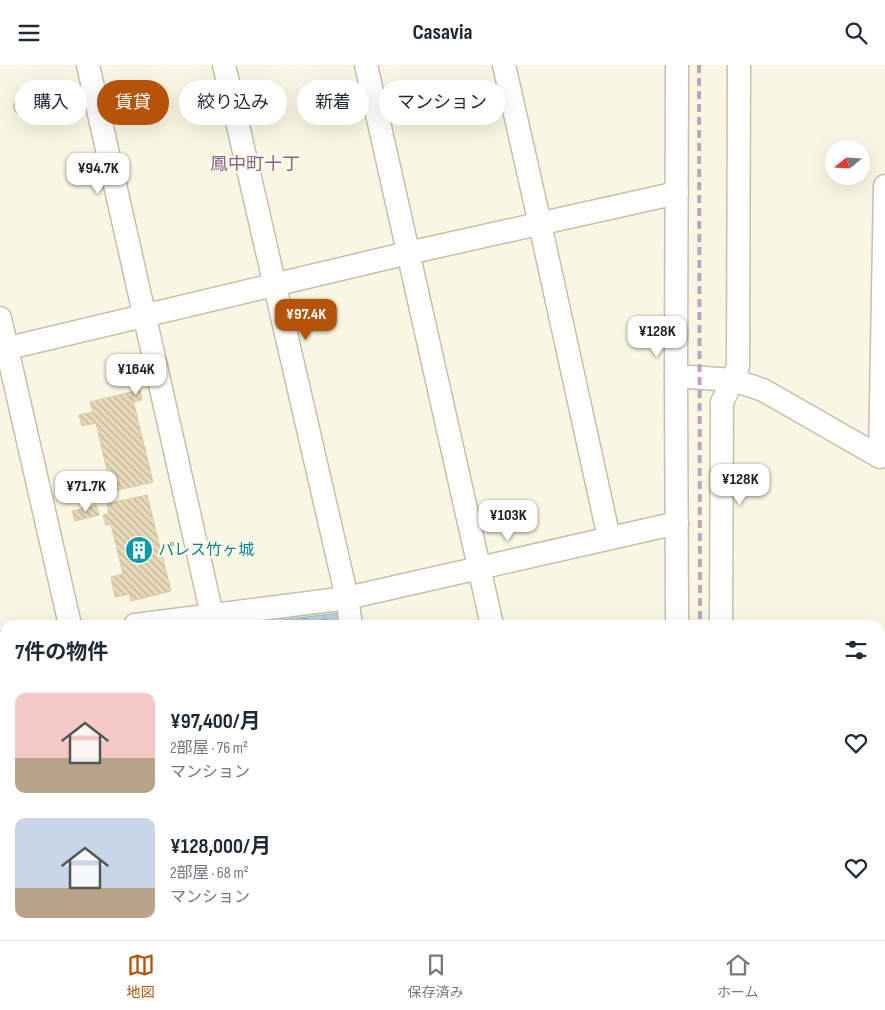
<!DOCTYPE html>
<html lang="ja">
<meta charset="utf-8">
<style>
:root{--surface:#fff;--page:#f6f6f7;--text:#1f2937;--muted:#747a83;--line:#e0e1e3;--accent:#b45309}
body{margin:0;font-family:"Sofia Sans Condensed","Noto Sans JP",sans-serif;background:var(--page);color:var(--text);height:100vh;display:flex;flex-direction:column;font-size:19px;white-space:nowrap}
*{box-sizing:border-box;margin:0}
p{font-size:16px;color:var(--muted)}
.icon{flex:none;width:28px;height:28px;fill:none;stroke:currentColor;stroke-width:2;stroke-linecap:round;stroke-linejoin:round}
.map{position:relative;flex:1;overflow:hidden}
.details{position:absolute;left:0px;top:555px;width:885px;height:320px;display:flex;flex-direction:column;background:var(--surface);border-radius:15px 15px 0 0;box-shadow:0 5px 20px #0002}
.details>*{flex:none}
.top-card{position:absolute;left:15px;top:15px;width:500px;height:45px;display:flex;gap:10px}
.needle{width:32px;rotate:252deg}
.buttons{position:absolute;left:825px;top:75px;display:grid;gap:10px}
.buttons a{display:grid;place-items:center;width:45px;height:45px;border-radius:50%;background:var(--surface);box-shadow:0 5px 20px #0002;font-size:25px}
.price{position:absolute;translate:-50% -42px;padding:0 11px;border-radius:10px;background:#fff;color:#222;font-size:16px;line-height:32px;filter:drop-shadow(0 1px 2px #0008)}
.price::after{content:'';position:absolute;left:50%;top:30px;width:15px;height:11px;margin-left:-8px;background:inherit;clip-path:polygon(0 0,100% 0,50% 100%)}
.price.selected{background:var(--accent);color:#fff}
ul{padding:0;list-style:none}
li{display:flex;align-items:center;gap:15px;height:125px;padding:0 15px}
li span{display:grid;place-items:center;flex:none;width:140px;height:100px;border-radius:10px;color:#555}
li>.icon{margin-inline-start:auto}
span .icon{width:60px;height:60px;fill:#fffc;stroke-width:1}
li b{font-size:21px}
h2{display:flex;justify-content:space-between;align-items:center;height:60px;padding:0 15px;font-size:21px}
.tag{padding:0 18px;border-radius:22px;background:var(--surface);box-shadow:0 5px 20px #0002;font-size:18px;line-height:45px}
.tag.selected{background:var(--accent);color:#fff}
header{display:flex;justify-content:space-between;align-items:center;height:65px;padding:0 15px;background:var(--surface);font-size:22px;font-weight:700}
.dock{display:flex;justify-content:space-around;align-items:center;height:70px;border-top:1px solid var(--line);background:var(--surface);font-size:14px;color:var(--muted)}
.dock a{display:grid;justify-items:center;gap:2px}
.dock .selected{color:var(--accent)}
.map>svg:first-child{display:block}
.water{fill:url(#water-waves);stroke:#a1bbd1}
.building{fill:url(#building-back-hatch);stroke:#ddc9a0}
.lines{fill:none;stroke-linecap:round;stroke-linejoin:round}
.service-casing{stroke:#c7bfa9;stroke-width:14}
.minor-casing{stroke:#c7bfa9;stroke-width:25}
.service{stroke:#fff;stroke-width:11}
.minor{stroke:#fff;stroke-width:22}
.rail{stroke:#bca3c1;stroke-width:4;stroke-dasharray:8 5;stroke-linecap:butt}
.labels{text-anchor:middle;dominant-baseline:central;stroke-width:4.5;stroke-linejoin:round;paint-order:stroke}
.culture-label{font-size:16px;fill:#0d838f;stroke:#fdfbe9;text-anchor:start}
.neighbourhood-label{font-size:18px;fill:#8a648c;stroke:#fdfbe9}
</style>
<header><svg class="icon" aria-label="menu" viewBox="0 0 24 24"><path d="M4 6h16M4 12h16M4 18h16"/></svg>Casavia<svg class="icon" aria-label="search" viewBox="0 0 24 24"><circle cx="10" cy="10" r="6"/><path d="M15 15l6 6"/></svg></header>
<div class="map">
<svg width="885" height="875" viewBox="0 0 885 875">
<defs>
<pattern id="water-waves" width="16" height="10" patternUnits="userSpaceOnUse" patternTransform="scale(1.25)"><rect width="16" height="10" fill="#bacfe1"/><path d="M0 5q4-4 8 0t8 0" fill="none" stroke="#9bacb9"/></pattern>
<pattern id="building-back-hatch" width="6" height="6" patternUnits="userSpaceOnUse" patternTransform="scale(1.25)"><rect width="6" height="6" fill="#e7d9b9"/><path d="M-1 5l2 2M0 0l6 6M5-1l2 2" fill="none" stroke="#bfb499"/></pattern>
</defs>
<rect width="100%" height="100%" fill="#f9f7e3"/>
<g class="water">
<path d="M339 548 341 560H239Z"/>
<path d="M0 589H5V870H389L386 875H0Z"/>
</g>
<g class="building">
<path d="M140 325 142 335 133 337 131 327Z"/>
<path d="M131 327 153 417 101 429 99 420 110 418 96 358 82 361 79 350 93 347 90 337Z"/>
<path d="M147 430 171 526 131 536 129 529 115 532 111 512 123 509 111 459 106 460 103 450 109 448 107 439Z"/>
<path d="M96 440 99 450 75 456 72 446Z"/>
</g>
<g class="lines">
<g class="service-casing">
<path id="service" d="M20 42 93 25"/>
</g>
<g class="minor-casing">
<g id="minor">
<path d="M88 0 212 550"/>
<path d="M224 0 347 533 351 560"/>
<path d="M366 0 492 560"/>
<path d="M504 0 540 159 609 473"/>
<path d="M0 253 70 560"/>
<path d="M0 285 408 188 677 128"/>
<path d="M676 311 733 315 763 325 880 392 885 121"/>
<path d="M135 560 347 533 677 458"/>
<path d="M677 560 676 311 677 0"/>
<path d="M721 560 722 337 733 315 738 301 739 0"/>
<path d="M0 578 5 577"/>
<path d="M402 870 403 875"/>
<path d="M576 875 594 872 603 875"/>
<path d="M677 875V870"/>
<path d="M719 875V870"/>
<path d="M806 875 807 870"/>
</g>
</g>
<use href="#service" class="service"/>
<use href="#minor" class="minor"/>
<g class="rail">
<path d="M699 0 700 560"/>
<path d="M701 870V875"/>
</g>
</g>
<defs>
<g id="building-disc" transform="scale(1.4375)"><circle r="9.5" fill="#0f9aa8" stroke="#fdfbe9"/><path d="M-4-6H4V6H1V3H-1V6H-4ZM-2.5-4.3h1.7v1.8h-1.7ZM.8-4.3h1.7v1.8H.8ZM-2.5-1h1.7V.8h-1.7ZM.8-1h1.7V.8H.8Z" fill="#fff"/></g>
</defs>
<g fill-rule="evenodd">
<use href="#building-disc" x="139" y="485"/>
</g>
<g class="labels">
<g class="culture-label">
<text x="158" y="485">パレス竹ヶ城</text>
</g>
<g class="neighbourhood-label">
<text x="255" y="99">鳳中町十丁</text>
</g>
</g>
</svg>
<div class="buttons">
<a><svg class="needle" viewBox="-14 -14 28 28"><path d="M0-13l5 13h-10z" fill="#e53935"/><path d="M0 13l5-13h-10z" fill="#747a83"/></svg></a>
</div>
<b class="price" style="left:98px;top:130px">¥94.7K</b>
<b class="price selected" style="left:306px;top:276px">¥97.4K</b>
<b class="price" style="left:657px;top:293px">¥128K</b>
<b class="price" style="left:136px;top:331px">¥164K</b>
<b class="price" style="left:740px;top:441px">¥128K</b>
<b class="price" style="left:86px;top:448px">¥71.7K</b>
<b class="price" style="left:508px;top:477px">¥103K</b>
<div class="top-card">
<a class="tag">購入</a>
<a class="tag selected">賃貸</a>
<a class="tag">絞り込み</a>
<a class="tag">新着</a>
<a class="tag">マンション</a>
</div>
<section class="details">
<h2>7件の物件<svg class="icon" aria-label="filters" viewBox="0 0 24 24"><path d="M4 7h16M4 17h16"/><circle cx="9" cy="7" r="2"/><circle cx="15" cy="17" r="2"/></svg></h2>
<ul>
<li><span style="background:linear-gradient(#f6c9c9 65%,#b9a48a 0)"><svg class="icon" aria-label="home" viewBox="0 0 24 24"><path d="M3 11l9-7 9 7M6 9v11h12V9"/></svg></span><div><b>¥97,400/月</b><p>2部屋 · 76 m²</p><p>マンション</p></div><svg class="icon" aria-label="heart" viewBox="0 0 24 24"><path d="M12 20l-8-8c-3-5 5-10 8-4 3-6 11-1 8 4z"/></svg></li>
<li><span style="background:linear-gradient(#c9d6e8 70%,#b9a48a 0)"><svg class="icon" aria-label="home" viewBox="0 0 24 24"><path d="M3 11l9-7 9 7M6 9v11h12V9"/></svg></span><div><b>¥128,000/月</b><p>2部屋 · 68 m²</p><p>マンション</p></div><svg class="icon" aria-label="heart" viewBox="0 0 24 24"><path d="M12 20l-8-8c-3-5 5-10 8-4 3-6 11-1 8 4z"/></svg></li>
</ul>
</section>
</div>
<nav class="dock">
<a class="selected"><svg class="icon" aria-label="map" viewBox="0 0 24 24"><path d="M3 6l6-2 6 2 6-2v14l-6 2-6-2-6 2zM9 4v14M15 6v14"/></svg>地図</a>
<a><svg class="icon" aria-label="saved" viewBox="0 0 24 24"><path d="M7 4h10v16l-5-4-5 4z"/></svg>保存済み</a>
<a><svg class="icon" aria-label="home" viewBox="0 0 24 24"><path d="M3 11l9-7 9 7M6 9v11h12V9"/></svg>ホーム</a>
</nav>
